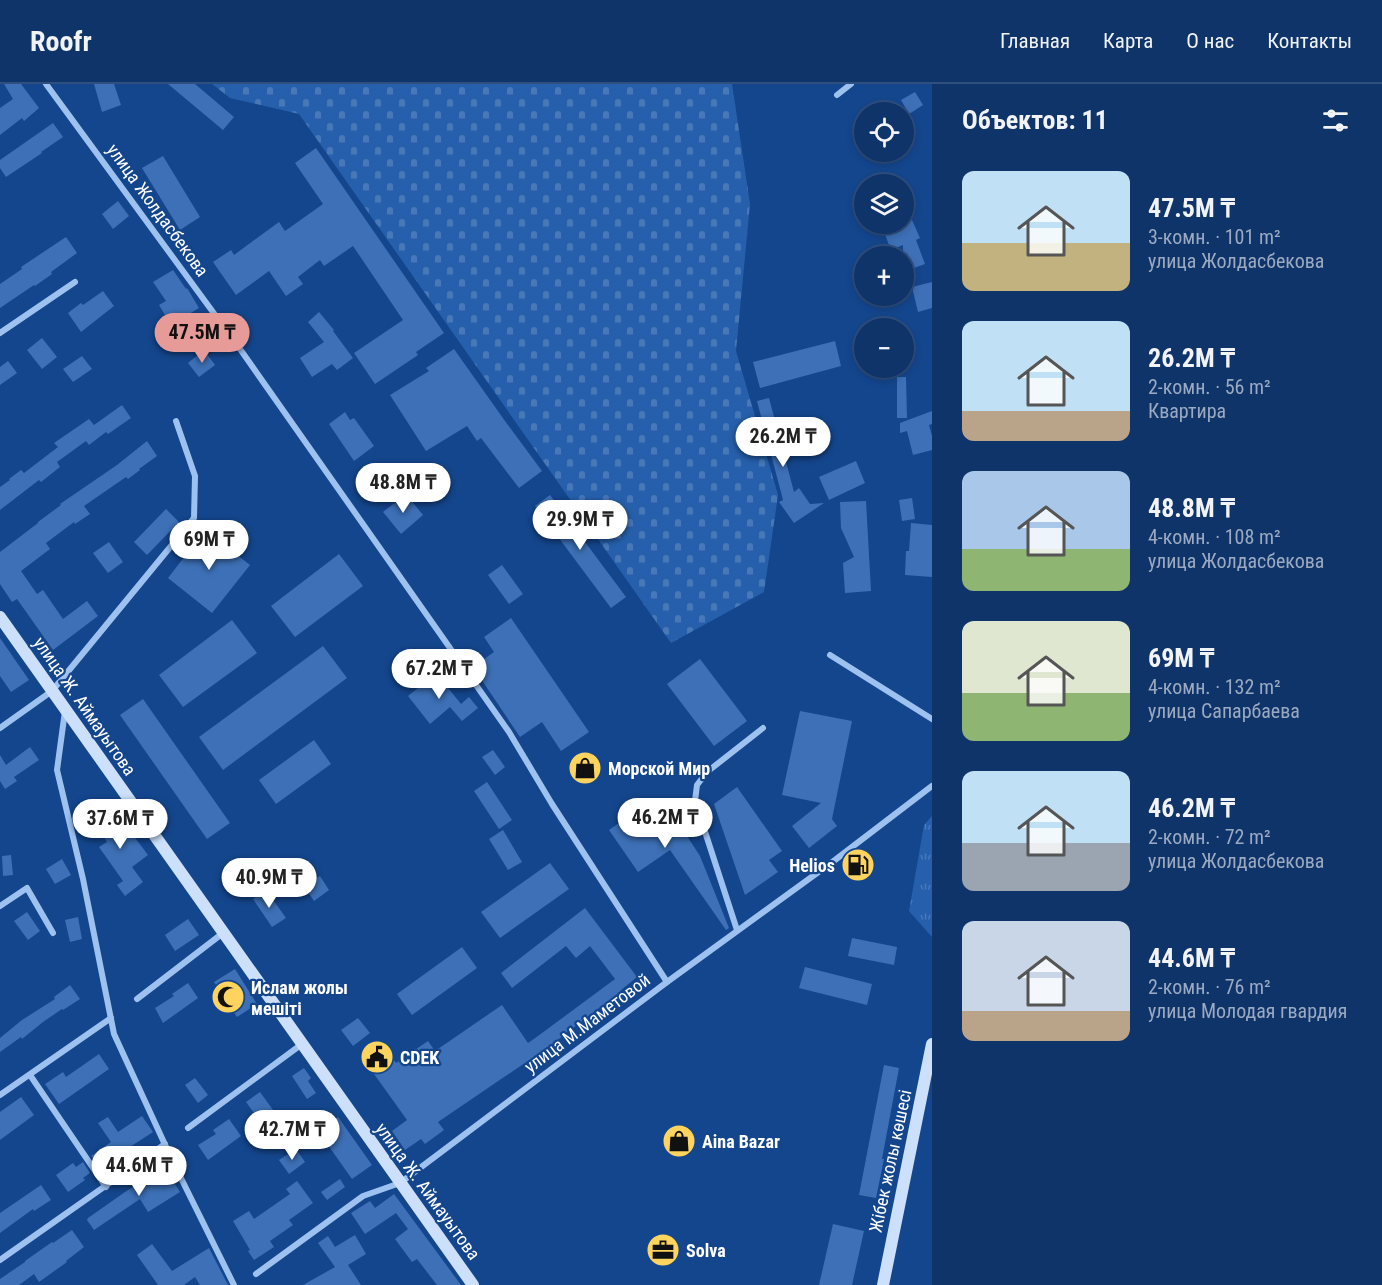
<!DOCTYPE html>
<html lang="ru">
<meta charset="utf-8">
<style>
:root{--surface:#0f346a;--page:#183c70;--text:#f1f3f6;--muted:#9baac1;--line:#2f4f7e;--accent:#e69b98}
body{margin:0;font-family:"Roboto Condensed",sans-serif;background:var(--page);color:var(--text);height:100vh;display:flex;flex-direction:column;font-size:22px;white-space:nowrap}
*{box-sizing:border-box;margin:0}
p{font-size:20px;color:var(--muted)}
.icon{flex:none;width:33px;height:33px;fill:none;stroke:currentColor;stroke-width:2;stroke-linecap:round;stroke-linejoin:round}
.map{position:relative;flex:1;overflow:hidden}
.details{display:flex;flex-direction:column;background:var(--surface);width:450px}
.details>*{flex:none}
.tools{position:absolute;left:854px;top:18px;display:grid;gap:12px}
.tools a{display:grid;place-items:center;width:60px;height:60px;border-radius:50%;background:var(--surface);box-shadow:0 3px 9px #0003,0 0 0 2px var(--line);font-size:30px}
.price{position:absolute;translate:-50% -51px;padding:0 14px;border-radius:21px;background:#fff;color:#222;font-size:20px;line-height:39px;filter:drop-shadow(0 2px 3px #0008)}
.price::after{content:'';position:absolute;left:50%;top:36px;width:18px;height:14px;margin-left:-9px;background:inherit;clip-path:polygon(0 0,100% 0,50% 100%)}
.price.active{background:var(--accent);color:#111}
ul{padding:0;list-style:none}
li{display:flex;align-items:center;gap:18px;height:150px;padding:0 30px}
li span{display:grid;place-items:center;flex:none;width:168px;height:120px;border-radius:12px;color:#555}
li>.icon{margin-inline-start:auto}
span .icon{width:72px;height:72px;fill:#fffc;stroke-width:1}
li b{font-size:26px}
h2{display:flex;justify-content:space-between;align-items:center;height:72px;padding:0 30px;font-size:26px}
header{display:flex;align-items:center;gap:36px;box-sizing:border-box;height:84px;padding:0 30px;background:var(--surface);border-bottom:2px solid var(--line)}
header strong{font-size:28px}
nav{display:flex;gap:33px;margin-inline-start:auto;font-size:21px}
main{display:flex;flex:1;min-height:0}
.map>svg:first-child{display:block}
.grass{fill:url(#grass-tufts)}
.cemetery{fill:url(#cemetery-stones)}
.building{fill:#3d70b6}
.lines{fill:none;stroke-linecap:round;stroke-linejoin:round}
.street{stroke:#9ec2f0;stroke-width:6}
.secondary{stroke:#cce0fb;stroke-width:12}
.labels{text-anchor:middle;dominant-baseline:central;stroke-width:4.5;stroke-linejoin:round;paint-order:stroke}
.street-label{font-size:18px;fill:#fff;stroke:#14468d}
.poi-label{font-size:18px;font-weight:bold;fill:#fff;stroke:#14468d;text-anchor:start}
</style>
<header>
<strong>Roofr</strong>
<nav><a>Главная</a><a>Карта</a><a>О нас</a><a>Контакты</a></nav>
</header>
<main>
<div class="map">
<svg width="932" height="1201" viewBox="0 0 932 1201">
<defs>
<pattern id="grass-tufts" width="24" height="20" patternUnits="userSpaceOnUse" patternTransform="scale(1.5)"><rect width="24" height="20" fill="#2660ac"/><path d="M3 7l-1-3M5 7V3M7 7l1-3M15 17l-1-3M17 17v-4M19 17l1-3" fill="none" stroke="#4778b8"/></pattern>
<pattern id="cemetery-stones" width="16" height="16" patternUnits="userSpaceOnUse" patternTransform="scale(1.5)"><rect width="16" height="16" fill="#2660ac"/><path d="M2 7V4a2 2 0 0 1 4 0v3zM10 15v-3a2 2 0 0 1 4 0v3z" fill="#4778b8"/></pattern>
</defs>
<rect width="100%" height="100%" fill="#14468d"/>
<path class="grass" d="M932 732V853L909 827 924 741Z"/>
<path class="cemetery" d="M212 0H732L750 120 736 267 778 411 764 508 671 559 299 30 230 14Z"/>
<g class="building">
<path d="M4 0H21L39 24 24 37 22 34 0 51V24L13 15Z"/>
<path d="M94 0H114L121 21 102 28Z"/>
<path d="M168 0H195L234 33 223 46Z"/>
<path d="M915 8 923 21 909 30 901 16Z"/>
<path d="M53 39 63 53 41 68 42 69 6 93 0 84V76Z"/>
<path d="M316 64 444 249 416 268 418 271 375 300 354 269 403 236 353 162 324 182 320 176 298 193 303 200 286 212 269 187 236 211 213 178 231 166 234 171 279 138 285 147 323 120 295 79Z"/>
<path d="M163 72 200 133 180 146 142 84Z"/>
<path d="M118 117 129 132 113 145 102 130Z"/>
<path d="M912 136 920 154 916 156 925 180 903 188V161L891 166 884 148Z"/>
<path d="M66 153 77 169 51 188 52 190 35 202 34 201 0 224V200L22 185 21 183Z"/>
<path d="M173 186 186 205 187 204 199 224 171 241 159 221 166 217 153 198Z"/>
<path d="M932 198V224L918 228 912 203Z"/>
<path d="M103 207 114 222 81 248 68 229 81 219 83 221Z"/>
<path d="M319 228 334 246 333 247 353 274 337 286 332 280 312 293 300 274 324 258 308 238Z"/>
<path d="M42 254 57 273 42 285 27 266Z"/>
<path d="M835 257 841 282 760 304 753 278Z"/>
<path d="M454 265 505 337 542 387 519 404 481 354 477 357 467 342 426 367 390 311 429 287 426 284Z"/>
<path d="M204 266 215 281 199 293 188 279Z"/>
<path d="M82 272 92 285 73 298 63 285Z"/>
<path d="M8 277 17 289 0 301V283Z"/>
<path d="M897 293H906L907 334H897Z"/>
<path d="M769 314 794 408 799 404 810 420 824 419 794 439 779 418 783 416 757 317Z"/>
<path d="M122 321 131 334 108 350 106 348 89 361 86 357 57 378 60 383 41 398 39 396 0 426V403L10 396 9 395 21 386 24 389 58 363 54 359 89 335 94 341Z"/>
<path d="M932 327V340L929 341 932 352V366L913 371 907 347 900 349V339Z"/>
<path d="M345 328 350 336 354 334 374 362 354 377 329 340Z"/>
<path d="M147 357 157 372 139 385 140 386 128 395 126 393 84 422 90 430 75 440 74 438 46 459 50 465 21 487 37 510 43 506 63 535 87 517 98 532 53 566 17 515 12 518 0 500V468L38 439V438L61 421 60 420 117 381Z"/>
<path d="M856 377 865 399 829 416 819 393Z"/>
<path d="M406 410 423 431 401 450 383 428Z"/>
<path d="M550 411 626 513 611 524 535 422Z"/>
<path d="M912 414 915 435 902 437 899 416Z"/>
<path d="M866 417 871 507 845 509 843 479 854 473 841 444 840 418Z"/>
<path d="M166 425 179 438 147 471 134 458Z"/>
<path d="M911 439 932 441V493L905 491 906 467H909Z"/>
<path d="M205 446 250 481 212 529 168 494Z"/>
<path d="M109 458 123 478 108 489 93 469Z"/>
<path d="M339 470 363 502 295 553 271 522Z"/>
<path d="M502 481 523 510 509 520 488 491Z"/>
<path d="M511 534 589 648 561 667 542 638 520 653 473 583 494 568 484 553Z"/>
<path d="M232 536 257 569 183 623 159 591Z"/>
<path d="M0 554 29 596 11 608 0 592Z"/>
<path d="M323 562 347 594 223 686 199 653Z"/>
<path d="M700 575 747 637 714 662 667 600Z"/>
<path d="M436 589 461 620 469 613 478 624 462 637 450 623 430 640 408 612Z"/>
<path d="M143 615 230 739 207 755 120 631Z"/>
<path d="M800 627 852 637 832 735 837 742 809 764 792 742 821 719 782 711Z"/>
<path d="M314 656 331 680 276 720 259 696Z"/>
<path d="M30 663 39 676 14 693 17 697 5 705 0 697V671L6 681Z"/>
<path d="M493 666 505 683 495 691 482 673Z"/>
<path d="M487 698 512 736 499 745 474 707Z"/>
<path d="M737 703 782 767 769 776 778 788 745 811 714 720Z"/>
<path d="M665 718 700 772 729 844 726 846 670 766 638 788 609 746 642 723 647 731Z"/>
<path d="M105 721 121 747 127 743 148 771 132 783 143 798 125 812 117 801 123 797 99 763 107 758 90 731Z"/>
<path d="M503 746 522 778 508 786 489 755Z"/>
<path d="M11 771 13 791 3 792 2 772Z"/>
<path d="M854 772 869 775 865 793 850 790 851 788 847 787 849 775 853 776Z"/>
<path d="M62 775 71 791 55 800 46 785Z"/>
<path d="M550 779 569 805 500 854 481 828Z"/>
<path d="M320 792 329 806 314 817 304 802Z"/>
<path d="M266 806 286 834 272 843 253 815Z"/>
<path d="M585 824 637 893 620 907V908L547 964 438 1038 444 1046 425 1060 421 1055 405 1066 392 1047 407 1036 364 976 384 962 396 979 428 957 435 967 502 921 528 959 538 952 615 895 590 862 576 874 566 862 512 904 501 889Z"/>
<path d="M27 828 40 847 28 856 14 837Z"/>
<path d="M78 833 82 855 70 858 65 836Z"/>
<path d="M188 835 199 851 175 867 165 851Z"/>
<path d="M852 854 897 863 894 881 848 872Z"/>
<path d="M462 863 477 884 412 931 397 910Z"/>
<path d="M805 883 872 900 867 921 799 904Z"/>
<path d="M235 885 257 920 237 933 214 898Z"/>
<path d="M188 899 198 914 163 939 155 924 174 912 172 910Z"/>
<path d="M70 901 80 915 63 926 62 925 43 938 22 955 21 953 0 968V954L22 936 55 915 54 913Z"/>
<path d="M358 934 370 949 353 962 341 946Z"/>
<path d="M99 970 109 985 59 1020 45 1000 63 988 66 993Z"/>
<path d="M884 981 899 984 882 1075H884L876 1114 859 1111Z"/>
<path d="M304 984 311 994 308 997 316 1009 307 1015 292 992Z"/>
<path d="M195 994 208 1011 198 1019 185 1001Z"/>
<path d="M260 1008 281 1037 267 1047 246 1018Z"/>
<path d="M21 1013 34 1031 0 1056V1028Z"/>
<path d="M142 1032 153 1048 99 1083 91 1072 111 1058 98 1039 108 1033 118 1048Z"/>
<path d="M338 1033 372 1081 352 1095 318 1047Z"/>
<path d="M229 1035 241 1052 208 1076 198 1061 216 1050 213 1046Z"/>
<path d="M296 1065 305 1078 289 1090 279 1076Z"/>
<path d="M83 1078 90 1089 83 1094 85 1096 68 1108 56 1091 73 1079 76 1083Z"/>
<path d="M164 1083 180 1108 148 1128 140 1115 94 1146 87 1136 88 1134 125 1108Z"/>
<path d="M340 1095 345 1103 327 1116 321 1108Z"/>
<path d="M297 1097 313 1119 289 1136 293 1141 270 1157 274 1163 254 1176 248 1167 250 1166 233 1137 249 1127 254 1135 290 1110 286 1105Z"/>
<path d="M41 1101 51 1116 34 1127 33 1125 0 1149V1129Z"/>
<path d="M394 1110 461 1201H437L417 1175 412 1178 395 1155 408 1145 396 1129 365 1150 351 1129 370 1117 375 1124Z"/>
<path d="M833 1140 864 1147 852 1201H819Z"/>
<path d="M72 1146 84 1163 66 1177 67 1178 39 1198 34 1190 19 1201H0V1195L25 1178V1177L52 1158 53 1159Z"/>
<path d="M355 1151 366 1170 348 1181 361 1201H303L335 1183 318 1159 328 1152 335 1163Z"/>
<path d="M152 1160 172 1187 209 1164 228 1201H200L195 1193 184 1201H158L137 1171Z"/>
</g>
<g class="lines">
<g class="street">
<path d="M46 0 240 265 509 648 552 720 667 898"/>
<path d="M837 11 851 0"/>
<path d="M0 249 75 198"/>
<path d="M830 571 932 635"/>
<path d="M65 627 57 686 83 795 114 950 173 1078 234 1201"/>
<path d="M0 644 52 607 194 434 195 392 176 337"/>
<path d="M0 822 27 804 53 849"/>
<path d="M737 846 695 717 697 701 707 688 763 644"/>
<path d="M137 915 223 849"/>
<path d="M30 991 106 1103"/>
<path d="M0 1011 111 934"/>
<path d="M188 1044 302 960"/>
<path d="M0 1176 165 1060"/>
<path d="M256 1190 363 1112 400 1099 667 898 835 776 932 702"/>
</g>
<g class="secondary">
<path d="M0 533 473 1201"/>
<path d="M883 1201 932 960"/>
</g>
</g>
<defs>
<g id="shop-disc" transform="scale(1.725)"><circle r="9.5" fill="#ffd45e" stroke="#14468d"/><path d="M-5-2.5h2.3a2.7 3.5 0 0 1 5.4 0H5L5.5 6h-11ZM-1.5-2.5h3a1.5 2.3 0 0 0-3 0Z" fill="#111"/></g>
<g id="fuel-disc" transform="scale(1.725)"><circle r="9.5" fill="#ffd45e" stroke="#14468d"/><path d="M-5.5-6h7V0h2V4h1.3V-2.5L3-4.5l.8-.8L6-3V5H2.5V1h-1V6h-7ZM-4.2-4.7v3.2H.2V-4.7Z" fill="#111"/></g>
<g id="mosque-disc" transform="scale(1.725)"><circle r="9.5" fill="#ffd45e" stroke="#14468d"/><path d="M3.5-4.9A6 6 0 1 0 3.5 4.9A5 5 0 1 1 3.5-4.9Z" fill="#111"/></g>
<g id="civic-disc" transform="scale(1.725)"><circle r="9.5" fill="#ffd45e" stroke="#14468d"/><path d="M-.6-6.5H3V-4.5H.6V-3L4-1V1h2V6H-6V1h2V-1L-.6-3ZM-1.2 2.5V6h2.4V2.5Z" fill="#111"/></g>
<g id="office-disc" transform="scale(1.725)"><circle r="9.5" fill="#ffd45e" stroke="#14468d"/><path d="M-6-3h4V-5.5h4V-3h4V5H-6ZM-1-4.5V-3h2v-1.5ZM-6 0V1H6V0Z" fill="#111"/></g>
</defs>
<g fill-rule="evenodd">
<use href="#shop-disc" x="585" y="684"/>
<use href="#fuel-disc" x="858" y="781"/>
<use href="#mosque-disc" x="228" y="913"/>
<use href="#civic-disc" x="377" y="973"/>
<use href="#shop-disc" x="679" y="1057"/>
<use href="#office-disc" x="663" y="1166"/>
</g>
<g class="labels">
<g class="street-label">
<text transform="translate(158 126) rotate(54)">улица Жолдасбекова</text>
<text transform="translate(85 622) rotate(55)">улица Ж. Аймауытова</text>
<text transform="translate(587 939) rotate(-37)">улица М.Маметовой</text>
<text transform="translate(890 1077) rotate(-78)">Жібек жолы көшесі</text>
<text transform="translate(428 1107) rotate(54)">улица Ж. Аймауытова</text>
</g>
<g class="poi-label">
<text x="608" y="684">Морской Мир</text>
<text x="835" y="781" text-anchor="end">Helios</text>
<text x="251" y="903">Ислам жолы<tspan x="251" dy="21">мешіті</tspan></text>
<text x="400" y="973">CDEK</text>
<text x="702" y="1057">Aina Bazar</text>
<text x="686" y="1166">Solva</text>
</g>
</g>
</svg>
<div class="tools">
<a><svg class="icon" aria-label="locate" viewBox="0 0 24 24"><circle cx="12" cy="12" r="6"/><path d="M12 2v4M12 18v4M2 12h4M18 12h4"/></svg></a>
<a><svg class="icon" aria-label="layers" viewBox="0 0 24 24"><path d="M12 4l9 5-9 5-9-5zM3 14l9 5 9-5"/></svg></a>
<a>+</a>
<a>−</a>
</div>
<b class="price active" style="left:202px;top:280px">47.5M ₸</b>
<b class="price" style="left:783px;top:384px">26.2M ₸</b>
<b class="price" style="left:403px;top:430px">48.8M ₸</b>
<b class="price" style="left:580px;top:467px">29.9M ₸</b>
<b class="price" style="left:209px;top:487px">69M ₸</b>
<b class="price" style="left:439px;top:616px">67.2M ₸</b>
<b class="price" style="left:665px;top:765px">46.2M ₸</b>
<b class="price" style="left:120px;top:766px">37.6M ₸</b>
<b class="price" style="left:269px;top:825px">40.9M ₸</b>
<b class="price" style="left:292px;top:1077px">42.7M ₸</b>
<b class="price" style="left:139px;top:1113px">44.6M ₸</b>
</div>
<section class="details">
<h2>Объектов: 11<svg class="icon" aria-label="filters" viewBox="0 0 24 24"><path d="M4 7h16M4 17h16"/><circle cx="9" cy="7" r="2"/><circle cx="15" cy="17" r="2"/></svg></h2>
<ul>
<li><span style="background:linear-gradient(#bfe0f5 60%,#c2b280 0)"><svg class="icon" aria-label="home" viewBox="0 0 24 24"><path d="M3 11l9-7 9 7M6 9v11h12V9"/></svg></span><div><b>47.5M ₸</b><p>3-комн. · 101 m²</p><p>улица Жолдасбекова</p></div></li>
<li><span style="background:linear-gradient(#bfe0f5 75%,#b9a48a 0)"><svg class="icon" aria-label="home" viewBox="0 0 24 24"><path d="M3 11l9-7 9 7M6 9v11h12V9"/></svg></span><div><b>26.2M ₸</b><p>2-комн. · 56 m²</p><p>Квартира</p></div></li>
<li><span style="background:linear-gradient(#a9c7e8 65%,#8fb573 0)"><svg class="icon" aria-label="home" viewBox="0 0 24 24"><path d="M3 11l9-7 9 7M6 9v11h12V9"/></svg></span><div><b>48.8M ₸</b><p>4-комн. · 108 m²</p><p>улица Жолдасбекова</p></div></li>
<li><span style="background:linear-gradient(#dfe7d0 60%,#8fb573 0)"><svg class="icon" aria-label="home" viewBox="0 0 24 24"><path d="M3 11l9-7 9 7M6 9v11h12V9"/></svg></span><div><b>69M ₸</b><p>4-комн. · 132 m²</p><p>улица Сапарбаева</p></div></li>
<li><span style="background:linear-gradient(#bfe0f5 60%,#9aa5b1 0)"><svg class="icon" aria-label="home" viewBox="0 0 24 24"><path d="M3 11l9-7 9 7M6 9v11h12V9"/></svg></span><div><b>46.2M ₸</b><p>2-комн. · 72 m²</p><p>улица Жолдасбекова</p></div></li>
<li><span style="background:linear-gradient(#c9d6e8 75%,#b9a48a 0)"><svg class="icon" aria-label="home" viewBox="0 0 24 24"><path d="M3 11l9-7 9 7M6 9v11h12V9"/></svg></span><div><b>44.6M ₸</b><p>2-комн. · 76 m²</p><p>улица Молодая гвардия</p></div></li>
</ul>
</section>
</main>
